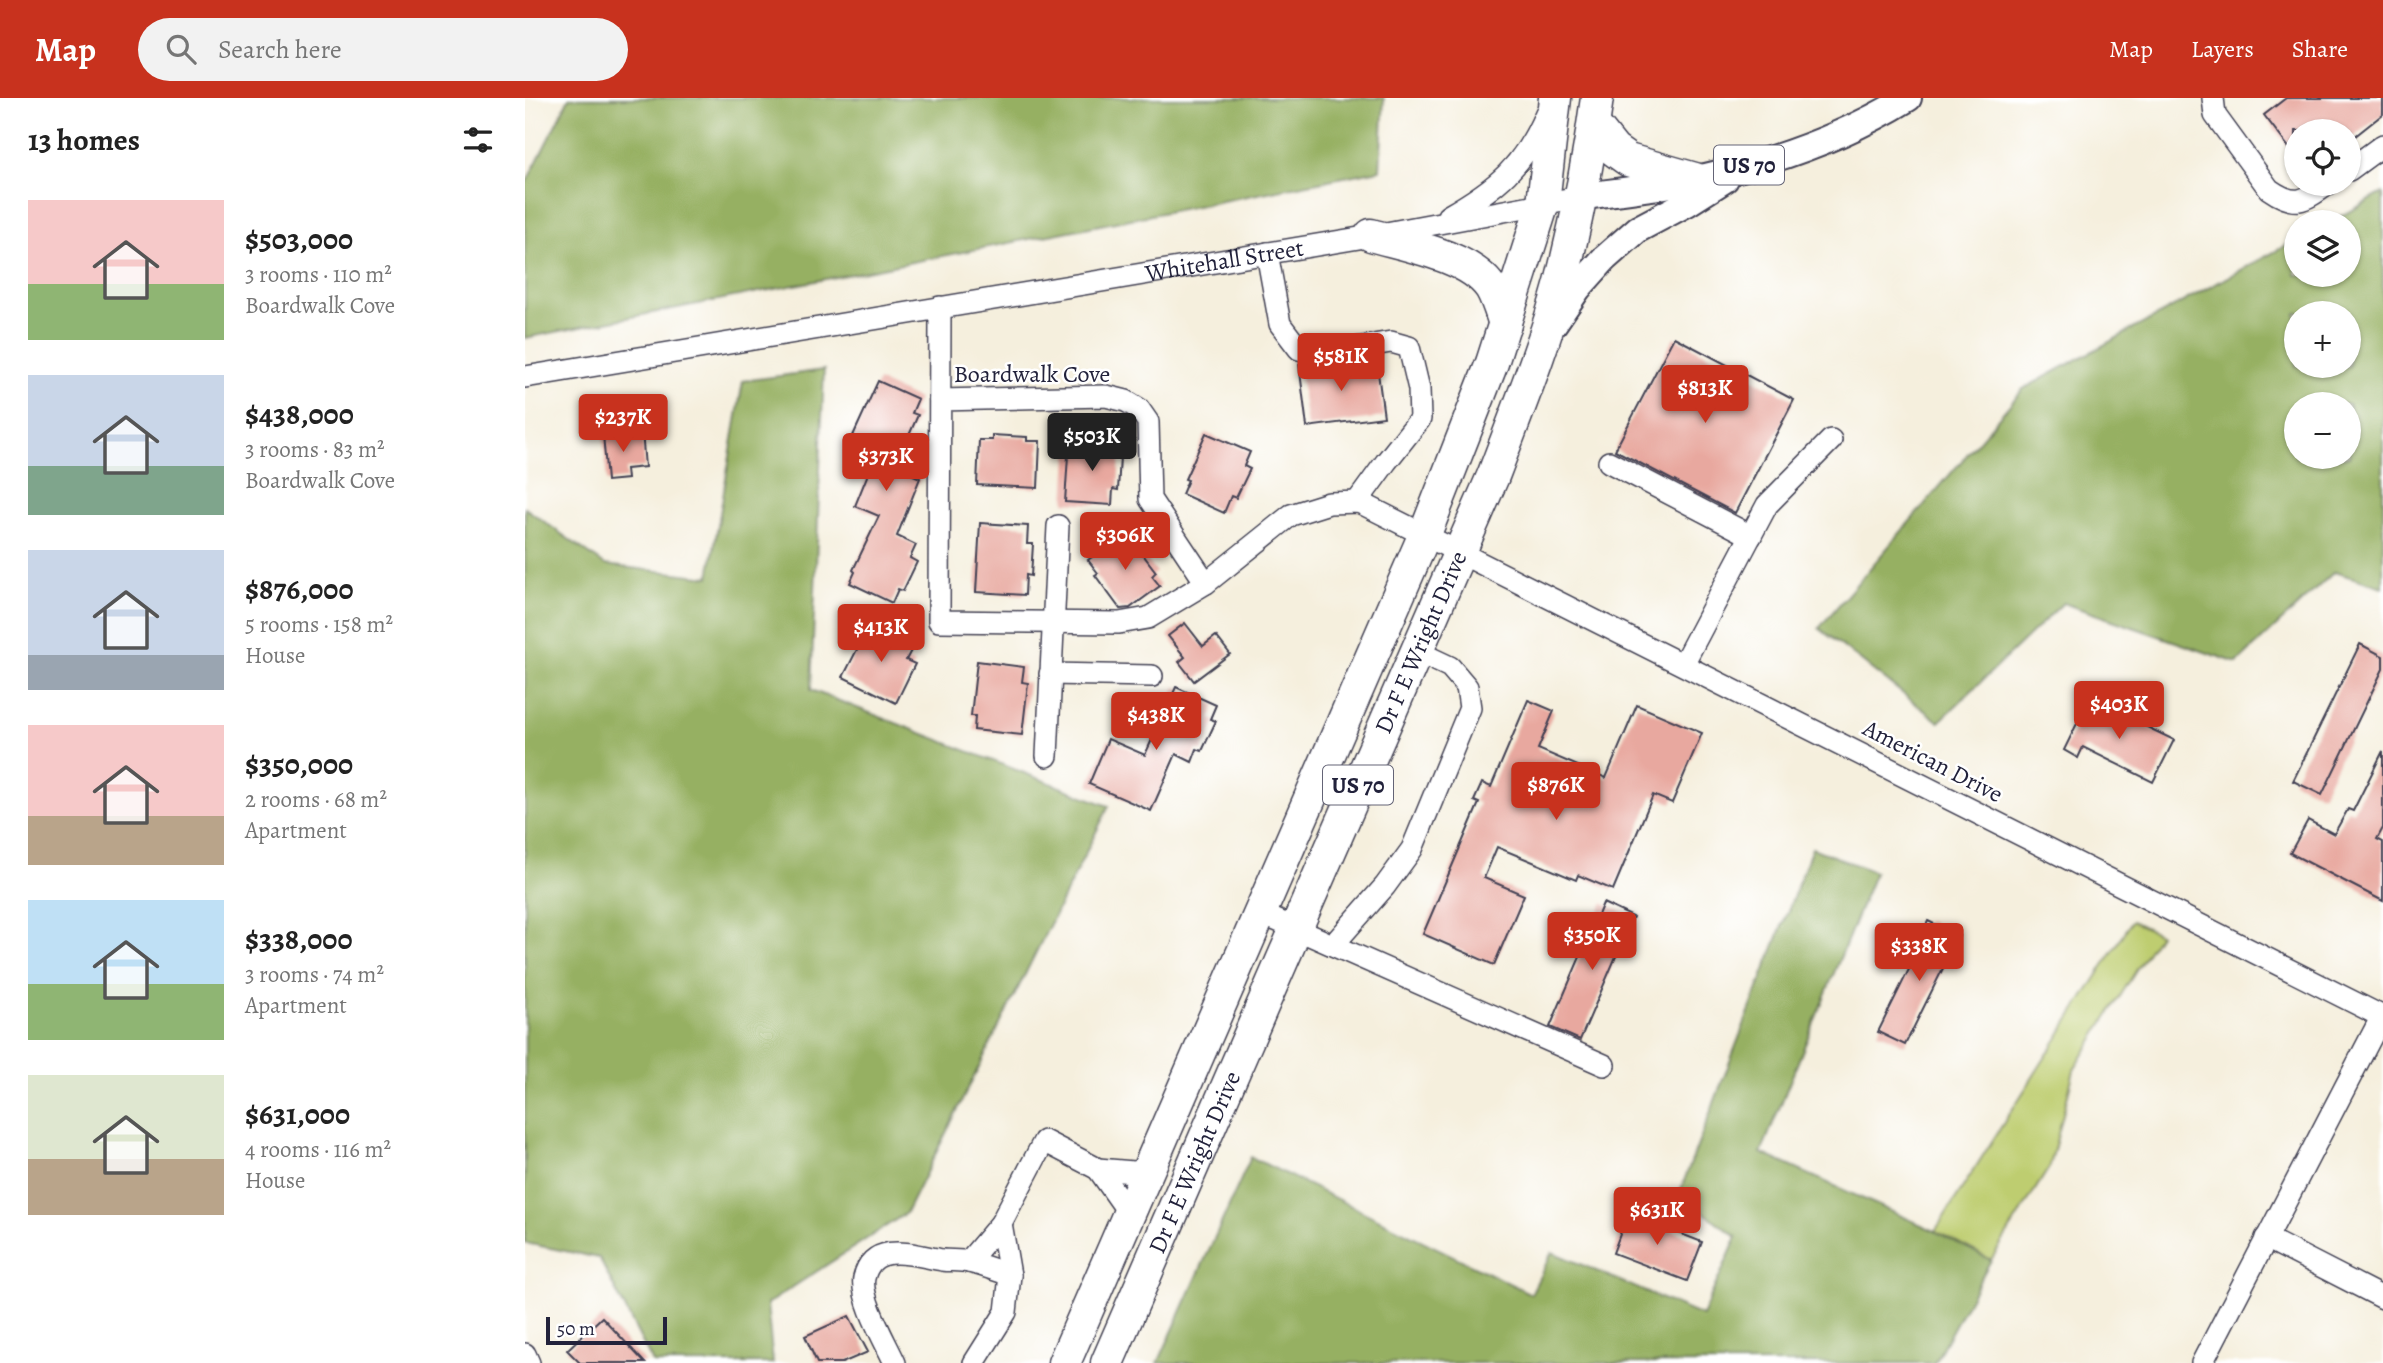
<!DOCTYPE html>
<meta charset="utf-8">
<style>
:root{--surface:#fff;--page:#f2f2f2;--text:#222;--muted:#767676;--accent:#c8321e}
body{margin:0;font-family:Alegreya,serif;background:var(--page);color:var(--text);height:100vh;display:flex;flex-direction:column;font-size:26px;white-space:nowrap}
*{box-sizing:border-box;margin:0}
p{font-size:23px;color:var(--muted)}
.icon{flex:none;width:38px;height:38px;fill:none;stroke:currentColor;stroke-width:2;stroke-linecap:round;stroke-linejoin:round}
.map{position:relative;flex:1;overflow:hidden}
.drawer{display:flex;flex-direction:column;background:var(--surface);width:525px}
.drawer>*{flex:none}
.buttons{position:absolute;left:1759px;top:21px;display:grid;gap:14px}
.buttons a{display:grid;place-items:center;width:77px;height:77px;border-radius:50%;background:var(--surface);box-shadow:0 2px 5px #0004;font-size:35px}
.scale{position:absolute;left:21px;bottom:18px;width:121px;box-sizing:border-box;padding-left:7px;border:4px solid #22223b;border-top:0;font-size:19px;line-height:24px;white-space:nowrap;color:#22223b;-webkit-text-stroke:5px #fff;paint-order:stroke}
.price{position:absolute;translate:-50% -60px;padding:0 16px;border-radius:7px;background:var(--accent);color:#fff;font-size:23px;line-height:46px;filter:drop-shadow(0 2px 4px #0008)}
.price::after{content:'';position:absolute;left:50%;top:42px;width:21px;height:16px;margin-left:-10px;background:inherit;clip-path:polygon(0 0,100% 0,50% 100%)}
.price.on{background:#222;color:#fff}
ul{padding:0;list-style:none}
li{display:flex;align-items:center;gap:21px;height:175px;padding:0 28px}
li span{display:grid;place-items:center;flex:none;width:196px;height:140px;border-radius:0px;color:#555}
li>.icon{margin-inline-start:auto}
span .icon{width:84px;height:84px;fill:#fffc;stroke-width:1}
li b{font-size:30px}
h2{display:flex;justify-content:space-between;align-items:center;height:84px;padding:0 28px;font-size:30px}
header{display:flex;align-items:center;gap:42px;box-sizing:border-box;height:98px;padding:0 35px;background:var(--accent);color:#fff}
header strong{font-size:33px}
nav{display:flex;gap:38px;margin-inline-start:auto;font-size:24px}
.search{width:490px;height:63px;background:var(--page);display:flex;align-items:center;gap:18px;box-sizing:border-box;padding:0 24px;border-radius:38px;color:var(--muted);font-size:26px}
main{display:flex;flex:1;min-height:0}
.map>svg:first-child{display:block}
.green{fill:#becd6f;stroke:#707855;stroke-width:2}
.forest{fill:#96b062;stroke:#5c694e;stroke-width:2;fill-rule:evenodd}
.building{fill:#e8a89f}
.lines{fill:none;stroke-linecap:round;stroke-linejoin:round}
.minor-casing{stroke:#424153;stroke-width:24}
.major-casing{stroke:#424153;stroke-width:30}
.highway-casing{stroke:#424153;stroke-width:35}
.minor{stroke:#fff;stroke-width:21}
.major{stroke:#fff;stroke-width:26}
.highway{stroke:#fff;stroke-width:32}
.labels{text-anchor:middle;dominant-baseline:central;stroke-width:5;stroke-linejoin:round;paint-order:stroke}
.shield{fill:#fff;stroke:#646476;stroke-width:2}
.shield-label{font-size:23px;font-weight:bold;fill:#22223b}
.street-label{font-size:24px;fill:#22223b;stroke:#fff}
</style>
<header>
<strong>Map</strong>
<div class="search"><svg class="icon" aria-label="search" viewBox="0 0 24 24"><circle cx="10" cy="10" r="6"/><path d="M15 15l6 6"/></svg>Search here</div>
<nav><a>Map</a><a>Layers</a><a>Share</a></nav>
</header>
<main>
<section class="drawer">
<h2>13 homes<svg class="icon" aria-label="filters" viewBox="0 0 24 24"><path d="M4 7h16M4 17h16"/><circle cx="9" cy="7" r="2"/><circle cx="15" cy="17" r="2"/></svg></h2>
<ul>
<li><span style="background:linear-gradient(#f6c9c9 60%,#8fb573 0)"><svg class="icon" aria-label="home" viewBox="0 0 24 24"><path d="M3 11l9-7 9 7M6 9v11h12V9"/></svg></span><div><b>$503,000</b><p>3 rooms · 110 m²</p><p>Boardwalk Cove</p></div></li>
<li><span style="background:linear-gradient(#c9d6e8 65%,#7fa58c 0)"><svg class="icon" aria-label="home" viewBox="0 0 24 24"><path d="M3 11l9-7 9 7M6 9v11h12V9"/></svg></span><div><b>$438,000</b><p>3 rooms · 83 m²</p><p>Boardwalk Cove</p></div></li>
<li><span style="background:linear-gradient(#c9d6e8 75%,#9aa5b1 0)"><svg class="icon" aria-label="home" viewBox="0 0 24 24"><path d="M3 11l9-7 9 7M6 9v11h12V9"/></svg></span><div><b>$876,000</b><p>5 rooms · 158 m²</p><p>House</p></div></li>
<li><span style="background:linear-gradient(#f6c9c9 65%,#b9a48a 0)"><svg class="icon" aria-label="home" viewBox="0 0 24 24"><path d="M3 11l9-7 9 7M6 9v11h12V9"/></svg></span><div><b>$350,000</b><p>2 rooms · 68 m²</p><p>Apartment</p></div></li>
<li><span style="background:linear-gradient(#bfe0f5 60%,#8fb573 0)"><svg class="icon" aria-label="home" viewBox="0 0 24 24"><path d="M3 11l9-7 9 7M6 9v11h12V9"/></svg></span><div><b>$338,000</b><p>3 rooms · 74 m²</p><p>Apartment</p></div></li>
<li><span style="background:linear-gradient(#dfe7d0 60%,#b9a48a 0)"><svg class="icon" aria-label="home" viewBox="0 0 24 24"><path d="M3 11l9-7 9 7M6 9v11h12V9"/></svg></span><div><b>$631,000</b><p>4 rooms · 116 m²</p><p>House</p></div></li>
</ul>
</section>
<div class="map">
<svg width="1858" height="1265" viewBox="0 0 1858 1265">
<rect width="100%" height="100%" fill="#fff"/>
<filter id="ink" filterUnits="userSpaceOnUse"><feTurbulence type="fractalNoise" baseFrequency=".0143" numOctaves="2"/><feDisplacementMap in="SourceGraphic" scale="14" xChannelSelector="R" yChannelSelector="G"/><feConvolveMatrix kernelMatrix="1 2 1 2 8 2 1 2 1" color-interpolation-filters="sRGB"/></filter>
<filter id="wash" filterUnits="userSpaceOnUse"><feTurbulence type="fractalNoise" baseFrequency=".00686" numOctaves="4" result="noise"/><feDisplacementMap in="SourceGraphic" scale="28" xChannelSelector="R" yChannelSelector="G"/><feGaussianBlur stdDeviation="1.57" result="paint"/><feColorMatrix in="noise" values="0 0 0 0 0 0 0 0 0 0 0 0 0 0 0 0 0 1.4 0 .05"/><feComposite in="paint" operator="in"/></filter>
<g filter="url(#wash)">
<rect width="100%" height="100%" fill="#f5efdd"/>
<path class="green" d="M1607 823 1634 836 1549 972 1525 1068 1466 1162 1410 1133Z"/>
<g class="forest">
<path d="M44 0H859L855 72 0 240V87Z"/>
<path d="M1858 95V489L1809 474 1712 565 1538 505 1414 624 1294 530 1498 291 1771 142V177H1824V124H1805ZM1771 215H1824V268H1771ZM1771 306H1824V359H1771Z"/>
<path d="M299 272 286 592 584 708 381 1115 242 1206 248 1265H128L74 1160 0 1145V410L80 467 184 479 218 283Z"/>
<path d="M1287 750 1350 774 1236 1055 1410 1133 1466 1162 1409 1265H633L726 1059 1006 1196 1027 1154 1177 1218 1212 1139 1154 1096Z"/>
</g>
<g id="blocks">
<g class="building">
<path d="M1761 0H1858V16L1824 43V33H1771V59L1739 17Z"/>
<path d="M1149 239 1269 302 1210 415 1090 352Z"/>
<path d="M851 260 859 319 782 329 774 266 797 269Z"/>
<path d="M353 283 393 301 387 315 393 317 370 369 395 380 372 438 391 447 385 460 392 464 378 493 373 491 367 505 325 485 330 474 328 472 354 418 330 408 353 351 327 340Z"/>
<path d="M117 333 120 369 101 371 102 381 82 383 78 336Z"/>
<path d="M681 335 725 354 719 368 725 371 711 400 706 398 699 415 657 396 663 382 660 381Z"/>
<path d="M467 337 502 339V343H515L513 390 452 387 454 342H467Z"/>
<path d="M544 342 589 345 588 358 595 359 593 392 588 391 587 407 540 404Z"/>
<path d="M455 425 503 428 502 446H508L506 478 501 477 500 497 451 494Z"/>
<path d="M601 434 631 474 627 478 635 488 605 510 595 511 570 477 573 475 563 462Z"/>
<path d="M660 525 678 548 691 538 705 556 669 583 654 564 660 559 643 538Z"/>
<path d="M345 526 389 547 381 562 390 566 371 605 318 579Z"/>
<path d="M1835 546 1858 558V571L1797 697 1768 683Z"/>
<path d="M452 563 499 569 497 584 503 585 497 637 449 632 450 618H446Z"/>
<path d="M651 589 691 607 685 621 691 623 677 653 672 651 667 664 651 656 626 713 564 686 583 641 620 657Z"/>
<path d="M1564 601 1649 642 1628 684 1558 649 1553 660 1539 652Z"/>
<path d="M1003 602 1029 613 1013 651 1081 680 1112 607 1177 635 1147 705 1128 697 1088 792 1053 777 1051 782 972 749 959 780 999 797 969 867 898 836 954 705 949 703 957 685 966 689Z"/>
<path d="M1858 653V730L1852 741 1858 744V803L1765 755 1783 722 1809 736 1823 711 1828 713Z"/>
<path d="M1078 805 1108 819 1055 942 1025 929Z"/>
<path d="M1403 823 1434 838 1380 947 1353 934 1401 837 1397 836Z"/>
<path d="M1103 1115 1177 1144 1162 1183 1088 1155Z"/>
<path d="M324 1218 343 1254 317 1265H292L280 1238Z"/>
<path d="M77 1219 120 1265H55L42 1252Z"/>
</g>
</g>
</g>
<g filter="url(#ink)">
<use href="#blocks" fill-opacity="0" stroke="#424153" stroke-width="2"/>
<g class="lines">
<g class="minor-casing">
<g id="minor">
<path d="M1688 0 1690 17 1744 91C1771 110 1779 103 1803 86"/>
<path d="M1824 72 1858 47"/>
<path d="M923 118C972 90 999 68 1021 15"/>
<path d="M742 155 755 226 774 251 795 256 866 244 884 249 894 291 895 321 861 364 832 404"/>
<path d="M415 209 414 523 594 525 623 520 681 485 766 417 804 405 834 404 1858 919"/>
<path id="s1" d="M0 279 834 140 1054 99"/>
<path d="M415 302 581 298 601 303 614 311 623 324 625 401 681 485"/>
<path d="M1084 364 1226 438"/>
<path d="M1158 566 1242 407 1306 342"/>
<path d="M525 576 627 578"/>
<path d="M522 658 533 428"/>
<path d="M735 815 1079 967"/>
<path d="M808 847 860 788 887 751 945 610 942 589 925 569 891 553"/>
<path d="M573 1071 604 1115"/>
<path d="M476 1125 519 1043 573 1071 620 1075"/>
<path d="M1741 1140 1858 1200"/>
<path d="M443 1164 476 1125 485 1177"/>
<path d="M0 1256 4 1265"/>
<path d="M370 1265C361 1245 335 1201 339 1180 348 1141 391 1158 417 1162 426 1163 435 1162 444 1164 458 1167 472 1173 485 1177L481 1214 449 1265"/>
<path d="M1677 1265 1857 918"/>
</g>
</g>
<g class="major-casing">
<g id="major">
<path d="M1054 99C1086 94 1119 91 1151 85 1232 70 1313 43 1383 0"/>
<path d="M1029 225 1053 190 1079 161 1113 131 1162 105 1200 81"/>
</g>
</g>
<g class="highway-casing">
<g id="highway">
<path d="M1069 27 1089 52 1103 62 1170 81"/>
<path d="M846 137C881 147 945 158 966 190 972 200 976 214 980 226"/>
<path d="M539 1265 900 436 967 265 1018 105 1030 0"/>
<path id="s2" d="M582 1265 968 378C992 314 1018 251 1036 185 1051 126 1064 61 1072 0"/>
</g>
</g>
<use href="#minor" class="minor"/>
<use href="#major" class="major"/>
<use href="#highway" class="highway"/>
</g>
</g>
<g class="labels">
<g class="shield">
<rect x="1189" y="47.5" width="70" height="39" rx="5"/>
<rect x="798" y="667.5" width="70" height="39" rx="5"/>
</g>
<g class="shield-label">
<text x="1224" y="67">US 70</text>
<text x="833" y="687">US 70</text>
</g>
<g class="street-label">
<text stroke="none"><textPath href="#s1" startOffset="709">Whitehall Street</textPath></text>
<text x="507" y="276">Boardwalk Cove</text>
<text stroke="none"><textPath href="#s2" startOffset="786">Dr F E Wright Drive</textPath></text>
<text transform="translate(1408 663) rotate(27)">American Drive</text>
<text stroke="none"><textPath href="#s2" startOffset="219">Dr F E Wright Drive</textPath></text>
</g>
</g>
</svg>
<div class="buttons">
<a><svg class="icon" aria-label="locate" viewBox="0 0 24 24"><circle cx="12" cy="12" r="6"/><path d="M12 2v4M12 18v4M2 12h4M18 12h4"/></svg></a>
<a><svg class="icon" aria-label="layers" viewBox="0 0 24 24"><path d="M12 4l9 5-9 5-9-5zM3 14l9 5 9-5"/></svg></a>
<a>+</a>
<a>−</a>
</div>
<div class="scale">50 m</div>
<b class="price" style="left:816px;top:295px">$581K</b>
<b class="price" style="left:1180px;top:327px">$813K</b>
<b class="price" style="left:98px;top:356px">$237K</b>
<b class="price on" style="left:567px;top:375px">$503K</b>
<b class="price" style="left:361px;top:395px">$373K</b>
<b class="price" style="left:600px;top:474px">$306K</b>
<b class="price" style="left:356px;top:566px">$413K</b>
<b class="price" style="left:1594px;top:643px">$403K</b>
<b class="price" style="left:631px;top:654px">$438K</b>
<b class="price" style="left:1031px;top:724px">$876K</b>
<b class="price" style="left:1067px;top:874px">$350K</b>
<b class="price" style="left:1394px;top:885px">$338K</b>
<b class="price" style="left:1132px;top:1149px">$631K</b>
</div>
</main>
